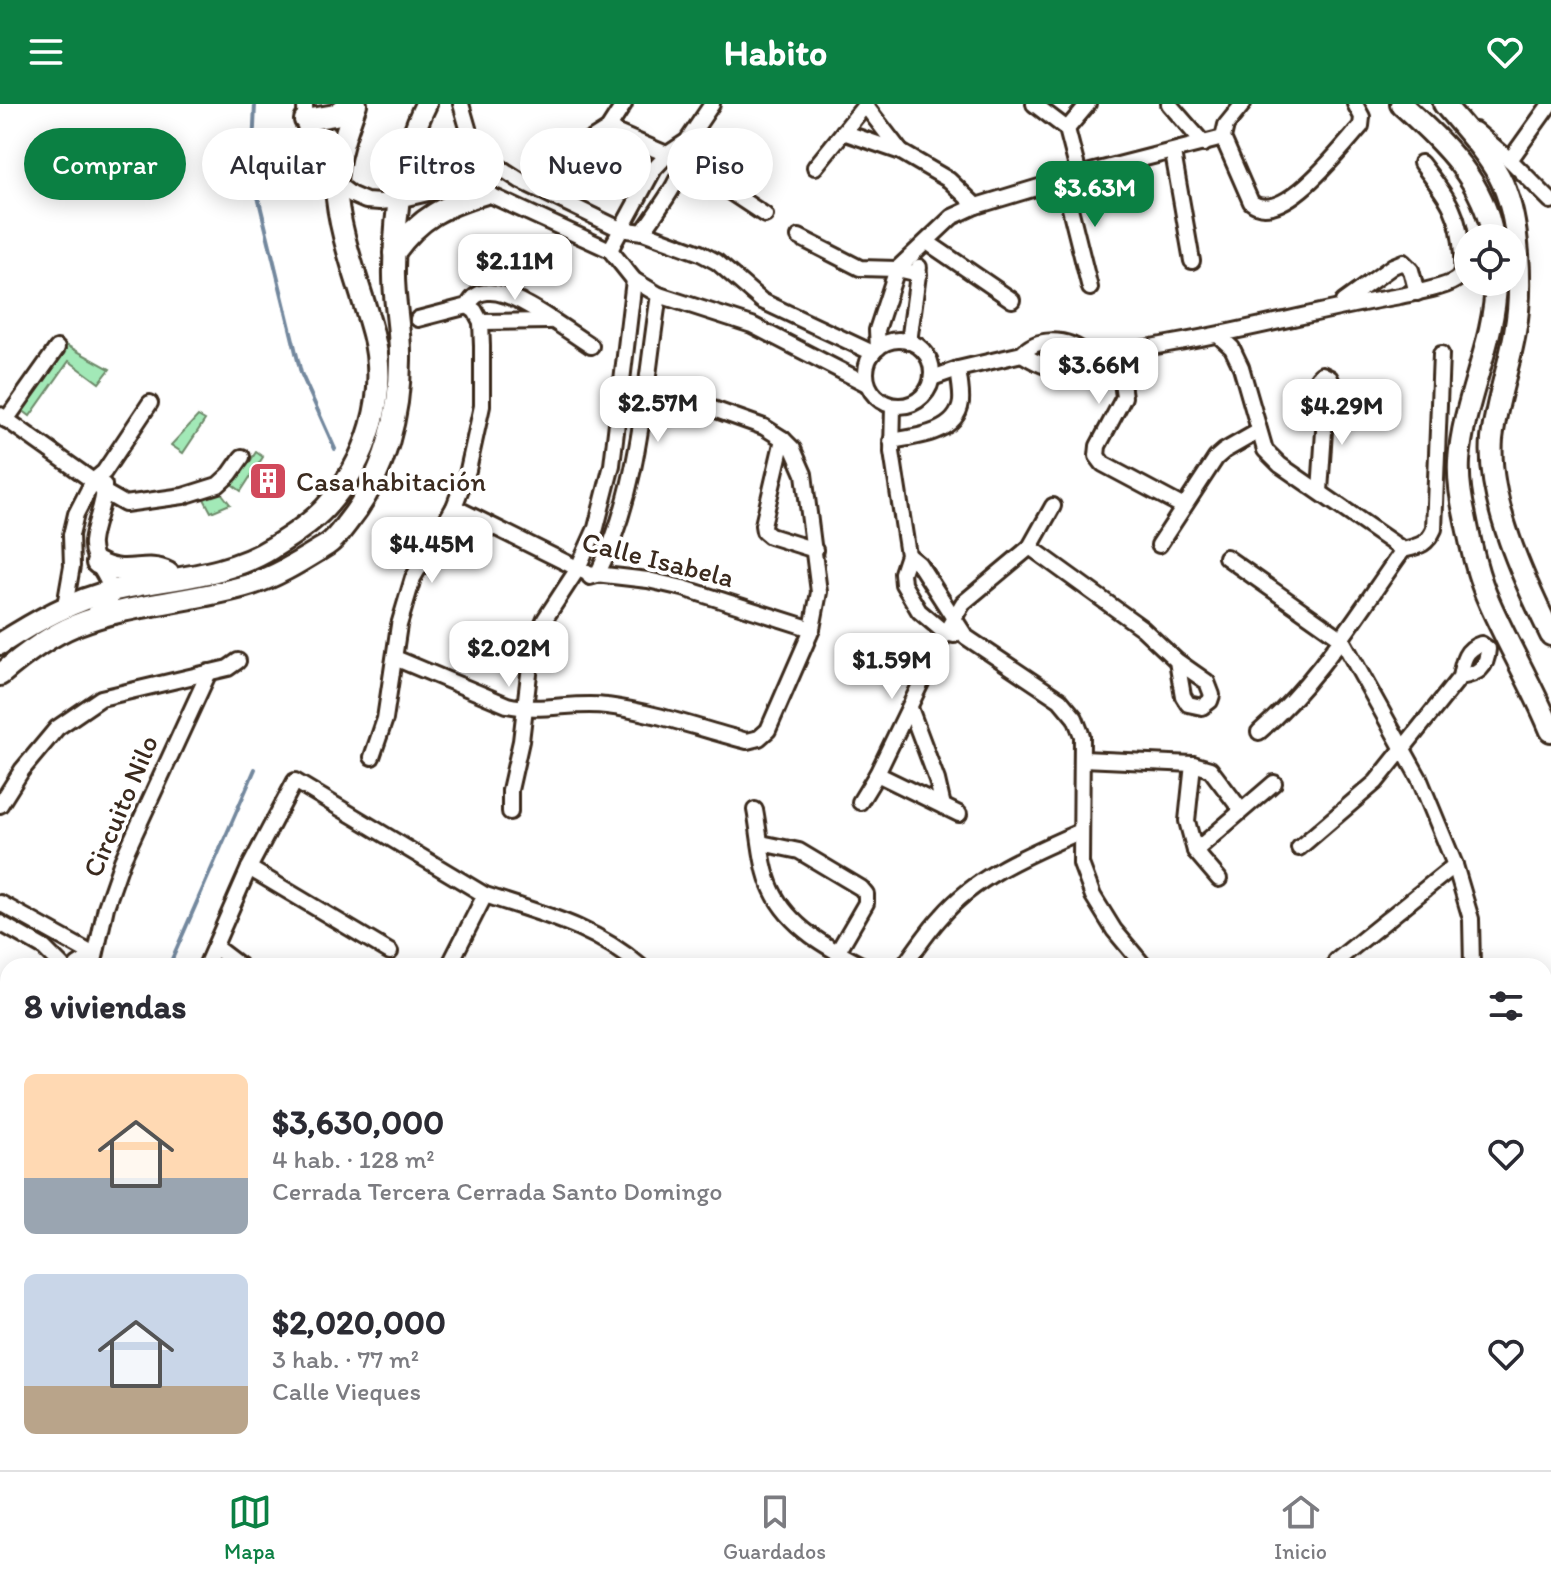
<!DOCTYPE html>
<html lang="es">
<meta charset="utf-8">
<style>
:root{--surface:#fff;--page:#f7f7f7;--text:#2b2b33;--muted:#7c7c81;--line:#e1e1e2;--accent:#0b8043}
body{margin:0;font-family:Itim,sans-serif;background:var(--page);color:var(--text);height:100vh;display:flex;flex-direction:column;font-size:30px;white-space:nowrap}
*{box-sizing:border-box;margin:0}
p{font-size:26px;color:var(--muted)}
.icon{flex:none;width:44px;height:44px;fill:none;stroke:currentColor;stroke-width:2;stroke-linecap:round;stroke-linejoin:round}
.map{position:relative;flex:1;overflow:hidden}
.panel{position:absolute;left:0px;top:854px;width:1552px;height:512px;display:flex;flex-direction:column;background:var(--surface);border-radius:24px 24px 0 0;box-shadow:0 4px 20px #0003}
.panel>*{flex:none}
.hud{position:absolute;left:24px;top:24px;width:800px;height:72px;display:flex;gap:16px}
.controls{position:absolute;left:1454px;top:120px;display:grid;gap:16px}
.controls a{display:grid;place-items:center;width:72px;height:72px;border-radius:50%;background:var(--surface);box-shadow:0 4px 20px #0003;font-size:40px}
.price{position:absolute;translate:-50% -68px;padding:0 18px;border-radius:16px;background:#fff;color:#222;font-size:26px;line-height:52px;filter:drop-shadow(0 2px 4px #0008)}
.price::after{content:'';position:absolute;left:50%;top:48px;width:24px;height:18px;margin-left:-12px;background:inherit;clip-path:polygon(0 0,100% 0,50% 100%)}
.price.selected{background:var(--accent);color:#fff}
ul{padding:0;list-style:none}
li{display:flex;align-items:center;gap:24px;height:200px;padding:0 24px}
li span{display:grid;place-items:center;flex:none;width:224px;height:160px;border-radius:12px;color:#555}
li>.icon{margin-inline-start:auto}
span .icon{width:96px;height:96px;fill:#fffc;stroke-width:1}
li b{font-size:34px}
h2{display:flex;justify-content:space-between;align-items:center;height:96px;padding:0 24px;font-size:34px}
.chip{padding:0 28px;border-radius:36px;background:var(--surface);box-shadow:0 4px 20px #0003;font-size:28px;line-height:72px}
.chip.selected{background:var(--accent);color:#fff}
header{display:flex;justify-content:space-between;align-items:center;height:104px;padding:0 24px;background:var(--accent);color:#fff;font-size:36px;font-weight:800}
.dock{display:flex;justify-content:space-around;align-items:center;height:112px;border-top:2px solid var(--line);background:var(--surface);font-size:22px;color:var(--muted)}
.dock a{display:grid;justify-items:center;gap:4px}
.dock .selected{color:var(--accent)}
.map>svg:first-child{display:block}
.green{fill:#a2e9b7;stroke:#6e8a6a;stroke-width:2}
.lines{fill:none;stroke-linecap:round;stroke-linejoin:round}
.stream{stroke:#73889e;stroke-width:4}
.street-casing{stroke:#3b2a1e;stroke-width:20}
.secondary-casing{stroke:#3b2a1e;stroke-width:26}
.street{stroke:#fff;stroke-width:14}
.secondary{stroke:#fff;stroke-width:20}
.labels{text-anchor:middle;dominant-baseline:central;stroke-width:8;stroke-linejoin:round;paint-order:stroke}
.poi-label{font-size:28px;fill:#3b2a1e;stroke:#fff;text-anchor:start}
.street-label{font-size:28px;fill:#3b2a1e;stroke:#fff}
</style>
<header><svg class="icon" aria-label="menu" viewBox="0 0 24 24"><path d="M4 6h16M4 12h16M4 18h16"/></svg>Habito<svg class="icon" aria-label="heart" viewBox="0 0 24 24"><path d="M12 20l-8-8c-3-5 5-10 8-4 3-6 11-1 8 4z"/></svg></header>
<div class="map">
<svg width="1551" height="1366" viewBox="0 0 1551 1366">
<rect width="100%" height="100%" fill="#fff"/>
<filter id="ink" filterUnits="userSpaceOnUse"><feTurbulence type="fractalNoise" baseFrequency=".0125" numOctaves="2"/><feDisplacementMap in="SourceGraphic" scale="16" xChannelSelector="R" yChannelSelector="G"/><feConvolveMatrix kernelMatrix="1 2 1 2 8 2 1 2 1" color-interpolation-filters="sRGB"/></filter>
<g filter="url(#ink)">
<g class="green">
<path d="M66 241 110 265 99 279 69 257 30 312 22 306Z"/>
<path d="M198 312 205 316 183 349 171 341Z"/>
<path d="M256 348 263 353 241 387 230 379 247 362Z"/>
<path d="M219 386 230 400 211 408 203 393Z"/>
</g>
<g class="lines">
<g class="stream">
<path d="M255 0 252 68 301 269 335 345"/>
<path d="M169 862 255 665"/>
<path d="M416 1358 420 1366"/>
</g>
<g class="street-casing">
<g id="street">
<path d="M305 0 306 50 313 62 352 91 366 97 380 98 398 96 441 86 486 89 610 146 634 176 659 191 752 221 867 280"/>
<path d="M461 0 470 31 490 57 521 77 620 125 643 128 700 149 717 158 762 197 873 249"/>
<path d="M1034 0 1067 25 1079 71"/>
<path d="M1169 0 1204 40"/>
<path d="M1243 0 1226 21 1223 34 1251 98C1282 123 1341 44 1361 22L1362 13 1355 0"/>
<path d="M865 1 901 48"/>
<path d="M608 25 685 58 765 111"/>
<path d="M1067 25 1088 0"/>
<path d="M1475 26 1510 56 1551 97"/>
<path d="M843 28 901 48 949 76 976 102"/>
<path d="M1173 49 1192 157"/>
<path d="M565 52 608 25 624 0"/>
<path d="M1510 56 1550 0"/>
<path d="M815 63 866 0"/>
<path d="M1063 76 1090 184"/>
<path d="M643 128C658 105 682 77 686 49"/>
<path d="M799 133 860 164 897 165 919 170"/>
<path d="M927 138 1012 196"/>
<path d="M610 146 654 65 669 49 687 37 712 0"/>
<path d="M1343 198 1393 162 1403 158 1411 166 1417 189"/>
<path d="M418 215 468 202C472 194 478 188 488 188 515 186 567 227 591 242"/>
<path d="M481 218 549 217"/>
<path d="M1218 231 1232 244 1241 263 1265 346 1280 361 1403 446"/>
<circle cx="899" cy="269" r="33"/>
<path d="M909 238 919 163"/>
<path d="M878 244 877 226 897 165 952 113 976 102 1079 71 1223 34"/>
<path d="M1118 249 1124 293 1098 342 1097 352 1103 360 1182 402"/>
<path d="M1022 250C1063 276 1068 261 1107 252 1129 247 1151 243 1173 239 1249 226 1324 205 1400 192 1413 189 1450 183 1458 174 1464 168 1462 159 1462 151 1460 107 1446 92 1421 59"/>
<path d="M932 274 958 265 1022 250C1040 230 1074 235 1091 255"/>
<path d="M893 302 892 348 908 451 902 469 903 480 919 507 945 529 954 531"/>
<path d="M0 311 93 377 104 388 125 400 183 392 218 381 230 370 242 353"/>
<path d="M6 316 57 244"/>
<path d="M783 335 763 421 764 427 770 432 815 446"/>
<path d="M891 337C916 333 957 329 961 298 962 287 959 275 958 265"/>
<path d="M1320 387 1326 297 1331 295 1334 284 1330 274 1322 270C1311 278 1315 292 1326 297"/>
<path d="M454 403 587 469 648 476 683 484 812 525"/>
<path d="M1159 441 1216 354 1224 347 1259 327"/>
<path d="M1030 443 1142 524 1177 557 1207 578 1212 591 1210 597 1202 603 1188 600 1183 592 1177 557"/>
<path d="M1403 446C1419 442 1427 441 1434 425L1441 250"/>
<path d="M908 451 919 460 966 533 1060 596 1075 614 1082 632 1081 760 1093 792 1114 826 1144 862"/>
<path d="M1226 453 1341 534 1419 674 1455 761 1471 815 1472 862"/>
<path d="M590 473 597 471C641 385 644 285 659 191"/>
<path d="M65 502 72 462 71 431 76 410 93 377 104 368 150 299"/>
<path d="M95 509C103 505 111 502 111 492 112 473 90 458 92 438 94 418 105 400 104 381"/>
<path d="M395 554 507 601C542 609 574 597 607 602 654 608 701 625 747 637L759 634 768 626 812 525 819 488 804 370 793 345 783 335 764 323 671 290"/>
<path d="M910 604 937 676 943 702"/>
<path d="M1259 628C1318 577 1358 509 1403 446"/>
<path d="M372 653 385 615 399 521 413 474 454 403 468 366 482 302V242L481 218 475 207 468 202"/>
<path d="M1083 655 1193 660 1210 665 1241 706"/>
<path d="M1193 660 1187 717 1195 747 1219 775"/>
<path d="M877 670 959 710"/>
<path d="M860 698 877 670 945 529 963 499 1030 443 1053 402"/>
<path d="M0 701 22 666 57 624 101 594 228 564 238 557"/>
<path d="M755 706C760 731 761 763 772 786 789 823 828 844 863 862"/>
<path d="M510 708V686L521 637 532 545 545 515 577 466 596 424 612 361 634 176"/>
<path d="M761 739 799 747 861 784 866 790V799L837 849"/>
<path d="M1299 744 1376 678 1460 573C1463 557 1465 545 1481 540L1488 545C1487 564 1478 570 1460 573"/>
<path d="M1195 747 1274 679"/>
<path d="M249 764 390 848"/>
<path d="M485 791C542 810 594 822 640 862"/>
<path d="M0 799 94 851"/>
<path d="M0 819 44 844 62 862"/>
<path d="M215 843 240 862"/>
<path d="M1336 857 1455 761"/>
<path d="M77 862 94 851"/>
<path d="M93 862 106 803 122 757 209 568"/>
<path d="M206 862 249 764 295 677 485 791 449 862"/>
<path d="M904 862C916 845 928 827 942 812 978 770 1032 749 1081 727"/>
<path d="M0 1124 8 1122"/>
<path d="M1544 1160 1551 1157"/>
<path d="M0 1266 8 1265"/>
<path d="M993 1358 1001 1366"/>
<path d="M1173 1358V1366"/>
<path d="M1534 1358 1538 1366"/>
<path d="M0 1359 7 1366"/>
<path d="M321 1366 325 1358"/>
</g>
</g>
<g class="secondary-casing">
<g id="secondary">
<path d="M1401 0C1442 38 1484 75 1493 134"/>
<path d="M1444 0C1463 23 1485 46 1499 72 1520 111 1523 185 1515 228 1509 263 1496 299 1492 335 1487 397 1524 476 1551 531"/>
<path d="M305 16 335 11 351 0"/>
<path d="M394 149C421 112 444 102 486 89"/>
<path d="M1496 178C1495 239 1463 296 1459 357 1458 375 1461 395 1465 412 1471 442 1477 472 1490 500 1509 543 1533 583 1551 627"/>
<path d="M97 459C126 475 145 457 168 469"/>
<path d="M0 540C36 517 73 496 115 486 166 474 227 473 272 444 290 433 311 419 325 404 368 357 389 291 373 230 361 184 338 130 336 82 336 55 347 25 356 0"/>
<path d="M0 571C22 552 49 532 76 521 131 499 195 498 252 480 278 472 304 455 327 441 335 436 341 427 347 419 385 372 401 309 400 249 400 221 393 193 394 165 395 110 401 50 426 0"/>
</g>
</g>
<use href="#street" class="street"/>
<use href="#secondary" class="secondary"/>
</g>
</g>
<defs>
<g id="building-square" transform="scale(2)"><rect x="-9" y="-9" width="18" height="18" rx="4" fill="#d1495b" stroke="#fff"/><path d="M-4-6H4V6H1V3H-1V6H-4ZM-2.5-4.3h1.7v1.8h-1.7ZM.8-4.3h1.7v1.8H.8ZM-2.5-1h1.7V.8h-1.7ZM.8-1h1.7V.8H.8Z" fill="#fff"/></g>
</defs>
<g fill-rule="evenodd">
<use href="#building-square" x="268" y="377"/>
</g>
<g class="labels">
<g class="poi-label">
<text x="296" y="377">Casa habitación</text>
</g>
<g class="street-label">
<text transform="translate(658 455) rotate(14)">Calle Isabela</text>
<text transform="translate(120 702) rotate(-67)">Circuito Nilo</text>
</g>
</g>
</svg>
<div class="controls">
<a><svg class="icon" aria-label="locate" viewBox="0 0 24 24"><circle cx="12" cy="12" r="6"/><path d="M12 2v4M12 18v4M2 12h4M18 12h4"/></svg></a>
</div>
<b class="price selected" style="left:1095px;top:125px">$3.63M</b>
<b class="price" style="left:515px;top:198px">$2.11M</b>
<b class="price" style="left:1099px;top:302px">$3.66M</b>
<b class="price" style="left:658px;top:340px">$2.57M</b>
<b class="price" style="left:1342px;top:343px">$4.29M</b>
<b class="price" style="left:432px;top:481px">$4.45M</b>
<b class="price" style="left:509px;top:585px">$2.02M</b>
<b class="price" style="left:892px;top:597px">$1.59M</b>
<div class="hud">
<a class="chip selected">Comprar</a>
<a class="chip">Alquilar</a>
<a class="chip">Filtros</a>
<a class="chip">Nuevo</a>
<a class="chip">Piso</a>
</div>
<section class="panel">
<h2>8 viviendas<svg class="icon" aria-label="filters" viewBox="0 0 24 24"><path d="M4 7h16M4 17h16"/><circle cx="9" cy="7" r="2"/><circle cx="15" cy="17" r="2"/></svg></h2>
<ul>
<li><span style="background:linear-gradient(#ffd9b3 65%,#9aa5b1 0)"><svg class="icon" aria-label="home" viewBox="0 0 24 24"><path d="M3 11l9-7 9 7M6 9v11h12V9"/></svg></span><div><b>$3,630,000</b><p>4 hab. · 128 m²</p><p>Cerrada Tercera Cerrada Santo Domingo</p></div><svg class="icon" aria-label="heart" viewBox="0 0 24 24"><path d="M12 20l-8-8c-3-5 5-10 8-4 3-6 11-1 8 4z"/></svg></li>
<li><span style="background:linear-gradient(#c9d6e8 70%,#b9a48a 0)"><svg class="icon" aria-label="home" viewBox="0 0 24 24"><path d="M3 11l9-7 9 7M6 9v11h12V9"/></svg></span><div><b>$2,020,000</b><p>3 hab. · 77 m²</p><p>Calle Vieques</p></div><svg class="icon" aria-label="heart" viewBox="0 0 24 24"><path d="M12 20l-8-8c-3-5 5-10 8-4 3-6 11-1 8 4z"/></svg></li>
</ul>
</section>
</div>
<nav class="dock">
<a class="selected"><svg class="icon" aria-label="map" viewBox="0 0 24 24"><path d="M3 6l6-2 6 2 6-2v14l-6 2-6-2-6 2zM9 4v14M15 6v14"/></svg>Mapa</a>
<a><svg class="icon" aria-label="saved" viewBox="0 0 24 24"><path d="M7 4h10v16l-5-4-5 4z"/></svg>Guardados</a>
<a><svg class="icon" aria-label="home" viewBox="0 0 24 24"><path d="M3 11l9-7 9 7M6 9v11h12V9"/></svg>Inicio</a>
</nav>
